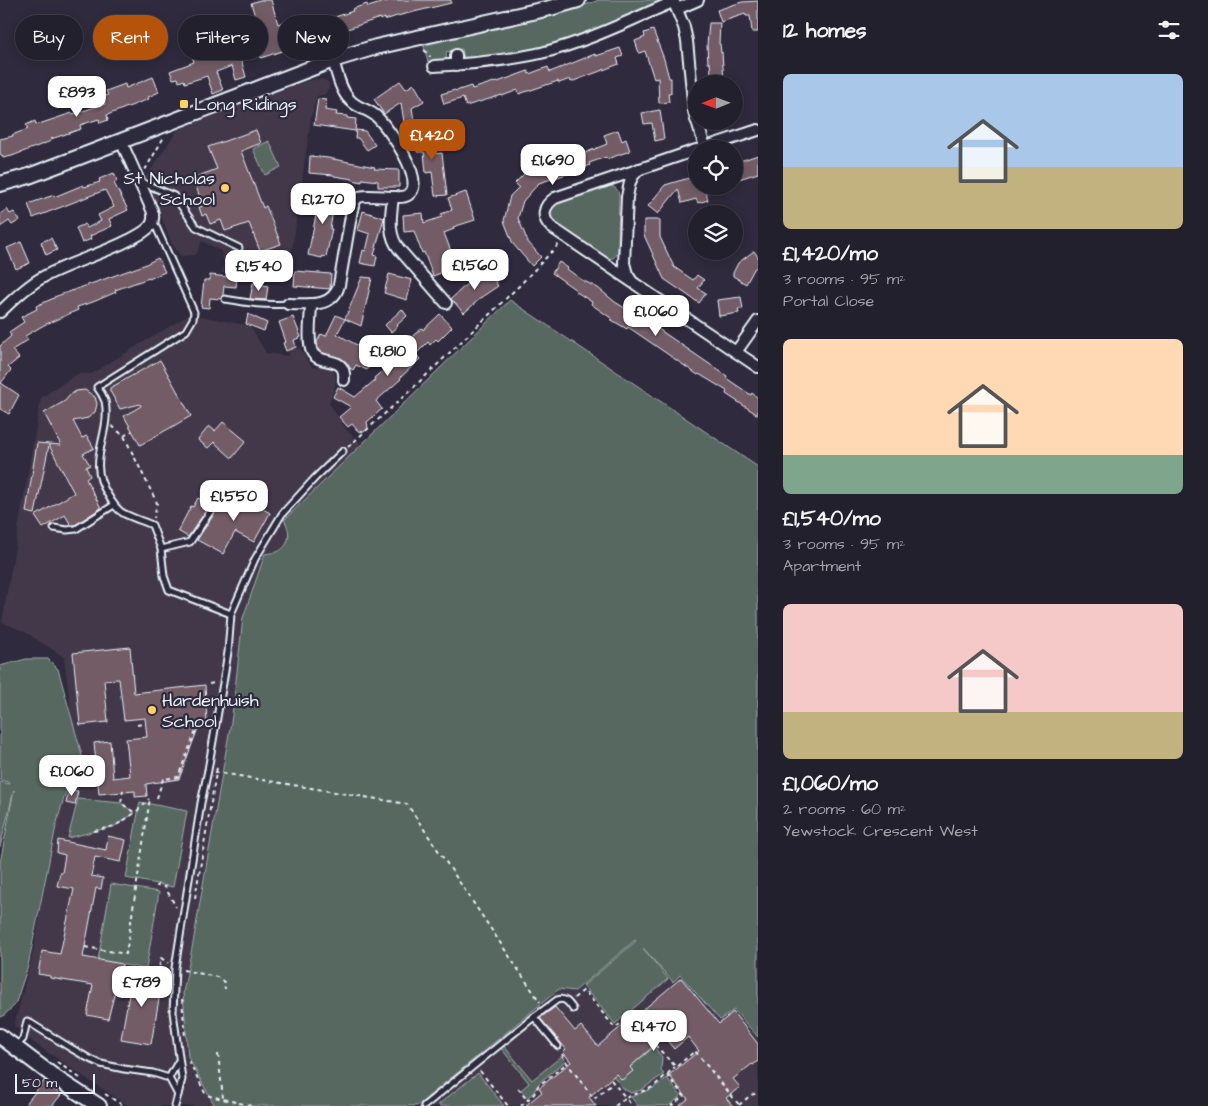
<!DOCTYPE html>
<meta charset="utf-8">
<style>
:root{--surface:#23202e;--page:#2f2d3a;--text:#f1f3f6;--muted:#a3a3aa;--line:#403e4a;--accent:#b45309}
body{margin:0;font-family:"Architects Daughter",sans-serif;background:var(--page);color:var(--text);height:100vh;display:flex;flex-direction:column;font-size:19px;white-space:nowrap}
*{box-sizing:border-box;margin:0}
p{font-size:16px;color:var(--muted)}
.icon{flex:none;width:28px;height:28px;fill:none;stroke:currentColor;stroke-width:2;stroke-linecap:round;stroke-linejoin:round}
.map{position:relative;flex:1;overflow:hidden}
.details{display:flex;flex-direction:column;background:var(--surface);width:450px}
.details>*{flex:none}
.banner{position:absolute;left:15px;top:15px;width:475px;height:45px;display:flex;gap:10px}
.needle{width:32px;rotate:269deg}
.buttons{position:absolute;left:688px;top:75px;display:grid;gap:10px}
.buttons a{display:grid;place-items:center;width:55px;height:55px;border-radius:50%;background:var(--surface);box-shadow:0 2px 12px #0003,0 0 0 1px var(--line);font-size:25px}
.scale{position:absolute;left:15px;bottom:12px;width:80px;box-sizing:border-box;padding-left:5px;border:2px solid #e8f1f8;border-top:0;font-size:14px;line-height:18px;white-space:nowrap;color:#e8f1f8;-webkit-text-stroke:4px #2f2a3d;paint-order:stroke}
.price{position:absolute;translate:-50% -42px;padding:0 11px;border-radius:10px;background:#fff;color:#222;font-size:16px;line-height:32px;filter:drop-shadow(0 1px 2px #0008)}
.price::after{content:'';position:absolute;left:50%;top:30px;width:15px;height:11px;margin-left:-8px;background:inherit;clip-path:polygon(0 0,100% 0,50% 100%)}
.price.on{background:var(--accent);color:#fff}
ul{padding:0;list-style:none}
li{display:grid;align-content:center;gap:10px;height:265px;padding:0 25px}
li span{display:grid;place-items:center;height:155px;border-radius:8px;color:#555}
li>.icon{margin-inline-start:auto}
span .icon{width:90px;height:90px;fill:#fffc;stroke-width:1}
li b{font-size:21px}
h2{display:flex;justify-content:space-between;align-items:center;height:60px;padding:0 25px;font-size:21px}
.chip{padding:0 18px;border-radius:22px;background:var(--surface);box-shadow:0 2px 12px #0003,0 0 0 1px var(--line);font-size:18px;line-height:45px}
.chip.on{background:var(--accent);color:#fff}
main{display:flex;flex:1;min-height:0}
.map>svg:first-child{display:block}
.built{fill:#433949}
.green{fill:#576860;stroke:#a0acac}
.building{fill:#735b66;stroke:#e8f1f8}
.lines{fill:none;stroke-linecap:round;stroke-linejoin:round}
.service-casing{stroke:#e8f1f8;stroke-width:9}
.minor-casing{stroke:#e8f1f8;stroke-width:14}
.secondary-casing{stroke:#e8f1f8;stroke-width:18}
.path{stroke:#e8f1f8;stroke-width:2;stroke-dasharray:4 4;stroke-linecap:butt}
.service{stroke:#2f2a3d;stroke-width:5}
.minor{stroke:#2f2a3d;stroke-width:10}
.secondary{stroke:#2f2a3d;stroke-width:14}
.poi-dot{fill:#ffd166;stroke:#2f2a3d;stroke-width:2}
.labels{text-anchor:middle;dominant-baseline:central;stroke-width:4.5;stroke-linejoin:round;paint-order:stroke}
.poi-label{font-size:18px;fill:#e8f1f8;stroke:#2f2a3d;text-anchor:start}
</style>
<main>
<div class="map">
<svg width="758" height="1106" viewBox="0 0 758 1106">
<rect width="100%" height="100%" fill="#2f2a3d"/>
<filter id="ink" filterUnits="userSpaceOnUse"><feTurbulence type="fractalNoise" baseFrequency=".02" numOctaves="2"/><feDisplacementMap in="SourceGraphic" scale="10" xChannelSelector="R" yChannelSelector="G"/><feConvolveMatrix kernelMatrix="1 2 1 2 8 2 1 2 1" color-interpolation-filters="sRGB"/></filter>
<g filter="url(#ink)">
<g class="built">
<path d="M316 79 325 80 329 83V89L325 94 317 96 311 117 288 279 222 273 223 260 221 251 202 241 196 255 181 256 172 244 146 177 178 129 298 84Z"/>
<path d="M190 314 250 326 266 353 288 356 291 349 300 348 308 362 313 368 321 365H328L334 371 336 377 335 386 329 403 347 431 362 444 284 520 288 527 289 537 284 547 278 552 243 618 232 716 193 943 183 993 204 1084 215 1106H129L90 1081 34 1043 14 1026 34 949 47 867 56 826 64 797 82 759 73 726 64 657 25 632 2 622 41 398 77 374H91Z"/>
<path d="M635 940 673 982 680 975 720 1020 734 1010 758 1037V1106H417L559 988 575 991Z"/>
</g>
<g class="green">
<path d="M599 0H661L659 3 601 28 542 50 510 55 464 59 462 49 446 52 447 61 428 62 423 43C482 31 542 22 599 0Z"/>
<path d="M269 141 281 167 265 175 253 149Z"/>
<path d="M608 186C615 186 618 189 619 196L618 250C615 262 609 259 600 254L552 222C549 214 548 209 555 204Z"/>
<path d="M510 300 758 467V1037L734 1010 720 1020 680 975 673 982 643 948 668 979 615 1024 583 986 636 941 635 940 575 991 559 989 417 1106H215L188 1057 183 993 193 943 232 716 243 618 265 554C269 553 274 553 277 552 291 546 291 530 284 520Z"/>
<path d="M26 659H48L58 669 83 759 64 797 56 826 28 966 15 1005 2 1017 0 1016V863L14 790 0 847V782L10 784 8 782 0 780V666Z"/>
<path d="M78 799 121 803 135 813 115 826 68 838Z"/>
<path d="M140 802 187 811 173 887 126 878Z"/>
<path d="M111 884 159 892 146 969 98 960Z"/>
<path d="M503 1045 532 1080 562 1056 565 1061 540 1082 533 1093 527 1098 521 1090 529 1083 500 1047Z"/>
<path d="M654 1047 662 1057 661 1071 664 1074 641 1090 631 1093 624 1089 613 1076 616 1074 622 1080 630 1067Z"/>
<path d="M478 1073 504 1106H439V1104Z"/>
<path d="M667 1078 681 1096 669 1106H638L631 1097 653 1088Z"/>
</g>
<g class="building">
<path d="M260 0H271L278 24 285 21 290 34 317 24V23L353 11 352 9 367 4 368 7 391 0H451V3L397 16 385 20V18L380 20V18L261 58 260 54 241 59 246 77 236 80 232 66 216 72 223 90 213 94 207 76 185 83 184 80 179 82 178 78 173 79 170 71 194 62 192 56 200 53 202 58 218 52 212 30 234 24 239 45 259 40 254 24 257 23 251 3Z"/>
<path d="M758 1V32H752L750 16H746L745 14 721 22 717 10 742 2Z"/>
<path d="M709 23H720L719 44H720L721 53 722 52 724 82H712L710 63H708L707 45Z"/>
<path d="M653 30 664 59 669 78H671V93H668L669 102 659 103 658 78 654 79 645 51 639 53 635 41 645 37 644 33Z"/>
<path d="M620 48 623 56 617 58 619 64 571 82 570 79 559 83 558 81 519 94 518 90 502 96V95L466 106 463 98 444 104 441 94 455 90 456 91 471 86 472 89 494 82 495 83 528 71 529 74 548 67 550 72 595 54 596 56Z"/>
<path d="M153 77 159 92 148 97 149 99 107 115 108 120 100 123 99 119 80 125 81 129 51 139V141L12 156 3 158 2 155H0V139L13 136 12 135 28 129 26 125 35 121 36 125 72 113 73 114 105 104 102 97 108 95 106 91 125 84 126 88Z"/>
<path d="M400 81 406 89 414 84 424 101 412 108 415 127 405 128 401 103 384 114 374 99Z"/>
<path d="M318 99 326 100 325 110 337 112 336 115 347 116V118L356 119 355 131 314 125Z"/>
<path d="M660 110 664 139 655 141 652 123 644 124 642 113Z"/>
<path d="M423 127 424 131H430L433 154 442 153 447 195 435 196 432 172 426 173 424 152H417L414 128Z"/>
<path d="M256 130 261 143 241 151 263 208 266 206 281 244 260 251 249 223 225 231 221 220 210 224 206 214 202 216 199 207 203 206 193 178 217 169 208 147Z"/>
<path d="M356 130 365 131 375 145 367 150 358 138H355Z"/>
<path d="M618 130 622 141 626 139 630 151 607 159 606 157 589 163 590 165 579 170 539 183 523 201 518 218 528 242 541 257 532 266 513 244 504 221 510 196 519 187 515 183 528 170 529 171 552 164 551 160 559 157 573 153 575 157 607 144 604 135Z"/>
<path d="M758 155V173L739 179V178L734 180V163Z"/>
<path d="M310 156 328 158 375 167 374 169 399 170V187H378V181L362 179V182L353 180V179L334 176V175L309 173Z"/>
<path d="M114 173 117 181 114 183 128 210 109 219 112 226 90 236 91 239 82 243 76 228 85 224 87 228 101 221 98 215 114 207 105 190 33 218 28 204 54 195V197L83 185 84 187 100 182 99 179Z"/>
<path d="M696 176V186H704L708 200 698 203 696 199 682 203 678 189 658 214 648 206 665 185Z"/>
<path d="M321 191 337 193 335 210H333L330 229H332L326 257 323 256 322 258 308 255 316 215H317Z"/>
<path d="M466 192 475 220 453 227 454 229 444 233 457 267 453 269 457 278 449 280 446 271 433 276 424 252 422 253 414 231 404 232 403 215 423 213 424 223 442 217 441 214 452 210 448 198Z"/>
<path d="M7 209 10 214 14 212 20 220 12 225 9 221 0 227V214Z"/>
<path d="M363 211 384 218 374 255 377 256 375 266 360 263 363 250 366 251 370 234 358 230Z"/>
<path d="M644 220H660V237L674 267 693 280 697 275 704 280 698 288 706 293 699 303 664 279 644 235Z"/>
<path d="M51 238 57 250 46 255 41 242Z"/>
<path d="M21 242 30 263 16 269 7 248Z"/>
<path d="M754 251 758 257V266L754 269 746 284 733 276V273L738 263Z"/>
<path d="M158 258 165 272 149 279V278L115 290 116 292 93 302 77 307 78 310 44 325 25 336 28 340 12 350 19 358 8 367 11 370 1 383 19 395 9 414 0 409V346L11 336 9 332 24 322 21 317 37 309 36 306 54 298V297L144 265Z"/>
<path d="M559 262 568 268 567 269 582 280 598 288 615 302 651 324 727 376 726 378 751 395 752 393 758 398V415L726 394 727 391 699 374 698 375 628 327 627 329 610 319 611 318 591 304 592 302 575 291 576 290 552 273Z"/>
<path d="M488 270 498 286 483 296 464 313 451 299 469 282Z"/>
<path d="M295 271 331 274 330 289 294 286Z"/>
<path d="M389 274 412 280 407 300 384 293Z"/>
<path d="M210 275 237 278 236 287 224 286 223 295 221 299 210 298 209 308 201 307 204 280H210Z"/>
<path d="M362 277 372 278 361 326 345 319Z"/>
<path d="M253 283 268 286 266 300 250 299Z"/>
<path d="M741 297 743 309H738L739 313 719 316 717 300Z"/>
<path d="M402 309 407 316 397 325 398 326 391 332 385 325Z"/>
<path d="M248 314 267 323 264 331 246 324Z"/>
<path d="M440 314 452 327 438 341 436 339 430 345 428 342 416 354 420 359 400 378 401 379 376 401 382 409 367 422 368 428 364 432 358 431 352 424 348 427 339 417 351 407 333 397 338 387 355 397 375 380 374 378 396 359 395 358 411 343 408 340 422 328 423 330Z"/>
<path d="M336 315 345 319 337 334 364 349 360 356 371 361 367 370 356 365 353 370 350 368 346 362 341 358 323 353 318 349 317 342 321 334 326 336Z"/>
<path d="M293 317 301 337 294 340 296 347 286 351 283 343 286 342 279 322Z"/>
<path d="M160 360 191 416 140 445 124 416 141 406 140 404 120 409 110 391V388Z"/>
<path d="M85 390 95 397 97 404 95 412 88 418 73 421 82 438 87 436 94 448 83 454 90 465 86 467 90 476 86 479 101 508 75 525H71L65 515 43 528 35 516 74 493 49 445 35 514 26 512 37 443 61 445 44 413 65 401 70 395 76 391Z"/>
<path d="M223 422 246 441 232 458 214 442 208 448 198 440 209 426 215 431Z"/>
<path d="M242 489 247 492 250 496 249 501 270 513 254 542 235 532 223 554 197 540 216 511V509H217L221 503 227 506 235 492 239 494Z"/>
<path d="M198 498 210 505 188 537 178 531 191 506 193 507Z"/>
<path d="M130 647 134 693 205 685 207 723H200L179 779 146 784 147 796 135 797V791L99 794 94 743 110 741 113 778 130 776 126 739 147 737 145 718 124 720 119 679 104 680 108 722 80 725 73 653Z"/>
<path d="M69 790 78 791 75 805 66 803Z"/>
<path d="M108 836 126 840 121 862 95 857 91 876 103 878 101 889 96 888 83 957 122 964 108 1019 87 1015 93 985 50 978V976L38 974 42 951 60 954 74 889 57 886 60 873H62L65 855 57 853 58 840 106 850Z"/>
<path d="M133 972 163 977 151 1044 121 1039Z"/>
<path d="M681 978 719 1024 733 1012 758 1044V1061L753 1065 752 1064 733 1079 740 1087 726 1098 733 1106H679L688 1099 669 1075 699 1051 688 1037 674 1049 664 1037 630 1067 633 1071 622 1080 616 1074 589 1097 596 1106H525L542 1092 539 1088 571 1062 563 1052 566 1049 540 1018 555 1007 575 1031 581 1026 598 1046 629 1020 630 1021Z"/>
<path d="M44 1081 61 1095 52 1106H24Z"/>
</g>
<g class="lines">
<g class="service-casing">
<g id="service">
<path d="M141 182 174 196 196 227 239 248"/>
<path d="M153 220 194 312 193 319 186 331 97 387C100 391 103 396 105 401 112 435 85 460 108 495 112 502 116 509 123 513 132 518 143 521 152 525L161 549 164 576 169 590 231 614"/>
<path d="M225 299C248 303 264 306 288 304"/>
<path d="M54 528 67 530 76 529 114 505"/>
<path d="M161 549 190 542 212 509"/>
<path d="M534 1017 557 1000C565 997 569 1003 573 1009"/>
<path d="M15 1047 23 1039 27 1021 69 1047 88 1058 101 1064 124 1069 153 1073 169 1078 178 1062"/>
<path d="M169 1078 178 1095"/>
<path d="M175 1106 182 1079 173 1012 175 968 201 803 208 770 223 683 228 652 231 614 255 559 282 514 315 478 343 451"/>
<path d="M424 1106 534 1017 558 1046"/>
</g>
</g>
<g class="minor-casing">
<g id="minor">
<path d="M673 0 684 27 687 41 694 111 696 120"/>
<path d="M677 9 698 0"/>
<path d="M456 55V65"/>
<path d="M333 60C337 73 340 89 349 99 357 109 370 109 378 118 388 128 428 182 408 195 404 198 398 197 393 197 391 215 387 234 399 249L446 303"/>
<path d="M434 66C470 64 506 61 541 53 587 42 630 20 673 2"/>
<path d="M697 121 705 147"/>
<path d="M700 149 758 130"/>
<path d="M696 150 555 198C543 206 541 217 551 227L758 367"/>
<path d="M631 280 627 274 624 263 627 197 630 182 633 176 639 169"/>
<path d="M288 304C306 304 333 309 339 285L352 210C353 206 354 201 357 198 362 194 385 197 393 197"/>
<path d="M311 304C311 317 307 340 312 352 320 367 347 354 344 380"/>
<path d="M0 312C14 299 28 285 45 276 72 262 102 254 129 240 137 236 146 232 151 225 154 220 154 216 152 210L121 141"/>
<path d="M736 352 758 321"/>
</g>
</g>
<g class="secondary-casing">
<g id="secondary">
<path d="M0 184 26 177 74 159 333 60 376 47 550 8 578 0"/>
<path d="M0 1036 56 1078 99 1106"/>
</g>
</g>
<g class="path">
<path d="M424 50 429 54 430 57"/>
<path d="M145 170 164 137"/>
<path d="M112 426 124 436 157 503 154 518"/>
<path d="M124 436 132 431"/>
<path d="M348 447 413 388 519 286 559 244"/>
<path d="M209 684 215 683"/>
<path d="M137 725 143 724"/>
<path d="M215 772 407 804 540 1002"/>
<path d="M123 790 121 803 135 813"/>
<path d="M157 798 163 779 178 777 198 725"/>
<path d="M94 831 115 826 135 813 149 799"/>
<path d="M158 884 157 886 165 887 176 907"/>
<path d="M195 898 217 767"/>
<path d="M85 947 126 954 150 798"/>
<path d="M183 970 217 977 224 982 225 989"/>
<path d="M158 974 161 958 168 963"/>
<path d="M574 998 584 990 615 1028 634 1013 646 1027"/>
<path d="M182 999 185 1037"/>
<path d="M655 1045 676 1067 695 1051 740 1106"/>
<path d="M218 1054 223 1098"/>
<path d="M562 1054 567 1063 594 1099 613 1083"/>
<path d="M189 1061 206 1095 252 1106"/>
<path d="M57 1062 80 1078"/>
<path d="M480 1071 508 1106"/>
<path d="M667 1075 684 1096 671 1106"/>
<path d="M611 1080 626 1098 653 1087 675 1067"/>
<path d="M518 1088 527 1100"/>
<path d="M105 1094 124 1106"/>
<path d="M739 1105 751 1095 758 1093"/>
<path d="M521 1106 534 1094 538 1086 567 1063"/>
<path d="M615 1106 626 1098 632 1106"/>
</g>
<use href="#service" class="service"/>
<use href="#minor" class="minor"/>
<use href="#secondary" class="secondary"/>
</g>
</g>
<g class="poi-dot">
<rect x="179" y="99" width="10" height="10" rx="2.5"/>
<circle cx="225" cy="188" r="5"/>
<circle cx="152" cy="710" r="5"/>
</g>
<g class="labels">
<g class="poi-label">
<text x="194" y="104">Long Ridings</text>
<text x="215" y="178" text-anchor="end">St Nicholas<tspan x="215" dy="21">School</tspan></text>
<text x="162" y="700">Hardenhuish<tspan x="162" dy="21">School</tspan></text>
</g>
</g>
</svg>
<div class="buttons">
<a><svg class="needle" viewBox="-14 -14 28 28"><path d="M0-13l5 13h-10z" fill="#e53935"/><path d="M0 13l5-13h-10z" fill="#a3a3aa"/></svg></a>
<a><svg class="icon" aria-label="locate" viewBox="0 0 24 24"><circle cx="12" cy="12" r="6"/><path d="M12 2v4M12 18v4M2 12h4M18 12h4"/></svg></a>
<a><svg class="icon" aria-label="layers" viewBox="0 0 24 24"><path d="M12 4l9 5-9 5-9-5zM3 14l9 5 9-5"/></svg></a>
</div>
<div class="scale">50 m</div>
<b class="price" style="left:77px;top:118px">£893</b>
<b class="price on" style="left:432px;top:161px">£1,420</b>
<b class="price" style="left:553px;top:186px">£1,690</b>
<b class="price" style="left:323px;top:225px">£1,270</b>
<b class="price" style="left:475px;top:291px">£1,560</b>
<b class="price" style="left:259px;top:292px">£1,540</b>
<b class="price" style="left:656px;top:337px">£1,060</b>
<b class="price" style="left:388px;top:377px">£1,810</b>
<b class="price" style="left:234px;top:522px">£1,550</b>
<b class="price" style="left:72px;top:797px">£1,060</b>
<b class="price" style="left:142px;top:1008px">£789</b>
<b class="price" style="left:654px;top:1052px">£1,470</b>
<div class="banner">
<a class="chip">Buy</a>
<a class="chip on">Rent</a>
<a class="chip">Filters</a>
<a class="chip">New</a>
</div>
</div>
<section class="details">
<h2>12 homes<svg class="icon" aria-label="filters" viewBox="0 0 24 24"><path d="M4 7h16M4 17h16"/><circle cx="9" cy="7" r="2"/><circle cx="15" cy="17" r="2"/></svg></h2>
<ul>
<li><span style="background:linear-gradient(#a9c7e8 60%,#c2b280 0)"><svg class="icon" aria-label="home" viewBox="0 0 24 24"><path d="M3 11l9-7 9 7M6 9v11h12V9"/></svg></span><div><b>£1,420/mo</b><p>3 rooms · 95 m²</p><p>Portal Close</p></div></li>
<li><span style="background:linear-gradient(#ffd9b3 75%,#7fa58c 0)"><svg class="icon" aria-label="home" viewBox="0 0 24 24"><path d="M3 11l9-7 9 7M6 9v11h12V9"/></svg></span><div><b>£1,540/mo</b><p>3 rooms · 95 m²</p><p>Apartment</p></div></li>
<li><span style="background:linear-gradient(#f6c9c9 70%,#c2b280 0)"><svg class="icon" aria-label="home" viewBox="0 0 24 24"><path d="M3 11l9-7 9 7M6 9v11h12V9"/></svg></span><div><b>£1,060/mo</b><p>2 rooms · 60 m²</p><p>Yewstock Crescent West</p></div></li>
</ul>
</section>
</main>
